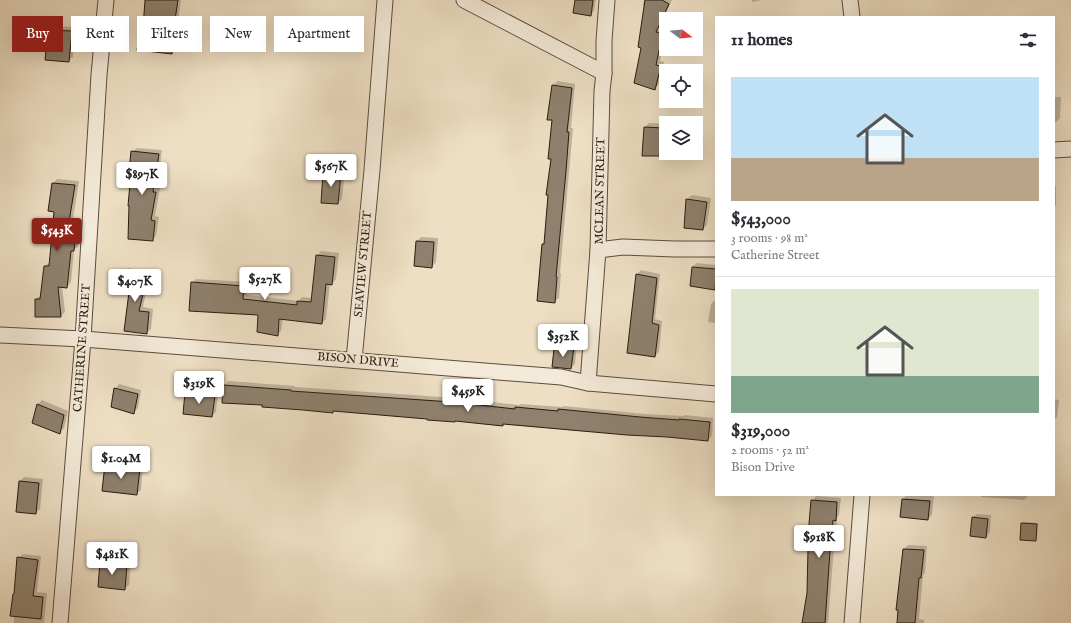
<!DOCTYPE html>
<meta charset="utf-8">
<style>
:root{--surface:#fff;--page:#f2f2f3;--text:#2b2b33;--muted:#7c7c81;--line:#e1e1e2;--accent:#8f2418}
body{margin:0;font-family:"IM FELL English",serif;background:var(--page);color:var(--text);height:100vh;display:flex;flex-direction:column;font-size:15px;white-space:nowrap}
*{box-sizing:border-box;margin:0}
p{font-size:13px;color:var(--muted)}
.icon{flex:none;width:22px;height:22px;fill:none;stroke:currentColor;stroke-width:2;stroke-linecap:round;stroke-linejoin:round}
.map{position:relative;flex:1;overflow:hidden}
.sheet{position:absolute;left:715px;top:16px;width:340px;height:480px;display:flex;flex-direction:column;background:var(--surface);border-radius:0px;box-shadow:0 4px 16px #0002}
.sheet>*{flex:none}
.hud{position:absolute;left:12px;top:16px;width:380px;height:36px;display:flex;gap:8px}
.needle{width:26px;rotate:106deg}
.controls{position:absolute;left:659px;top:12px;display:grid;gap:8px}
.controls a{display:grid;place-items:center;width:44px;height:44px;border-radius:0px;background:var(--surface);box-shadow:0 4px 16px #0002;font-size:20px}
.price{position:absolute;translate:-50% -34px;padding:0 9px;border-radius:4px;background:#fff;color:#222;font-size:13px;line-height:26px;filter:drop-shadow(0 1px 2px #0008)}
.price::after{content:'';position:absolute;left:50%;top:24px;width:12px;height:9px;margin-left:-6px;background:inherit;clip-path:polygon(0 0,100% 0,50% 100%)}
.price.selected{background:var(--accent);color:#fff}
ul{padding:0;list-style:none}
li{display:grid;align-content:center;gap:8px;height:212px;padding:0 16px}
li+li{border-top:1px solid var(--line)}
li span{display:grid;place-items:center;height:124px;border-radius:0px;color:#555}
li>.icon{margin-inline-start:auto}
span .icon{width:72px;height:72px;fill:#fffc;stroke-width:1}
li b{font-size:17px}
h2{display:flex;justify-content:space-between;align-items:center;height:48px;padding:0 16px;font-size:17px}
.tag{padding:0 14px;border-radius:0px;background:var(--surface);box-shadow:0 4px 16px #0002;font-size:14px;line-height:36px}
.tag.selected{background:var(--accent);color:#fff}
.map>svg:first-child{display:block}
.shadow{fill:#0003}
.building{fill:#8f816e;stroke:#291c10}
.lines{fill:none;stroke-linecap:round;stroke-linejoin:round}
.street-casing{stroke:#5a4d3d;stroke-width:17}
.street{stroke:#f4ead9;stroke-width:15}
.labels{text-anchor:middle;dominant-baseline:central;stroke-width:4;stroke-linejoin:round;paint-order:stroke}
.street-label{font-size:12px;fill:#291c10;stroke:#f4ead9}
</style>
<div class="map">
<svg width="1071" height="623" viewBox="0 0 1071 623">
<rect width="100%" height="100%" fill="#eedfc4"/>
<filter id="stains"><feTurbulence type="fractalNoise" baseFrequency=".005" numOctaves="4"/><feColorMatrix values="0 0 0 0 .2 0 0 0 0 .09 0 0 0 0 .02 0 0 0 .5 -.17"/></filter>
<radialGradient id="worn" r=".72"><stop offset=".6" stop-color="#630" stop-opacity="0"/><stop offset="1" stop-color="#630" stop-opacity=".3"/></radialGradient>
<g class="shadow">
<path d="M146 0H181L177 29H178L176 49 172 53 142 28 144 26Z"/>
<path d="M576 0H596L594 11 590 15Z"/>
<path d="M644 0H672L660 27 666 29 660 61 664 62 659 84 655 88 643 47 645 7 643 6Z"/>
<path d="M752 0H761L752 2Z"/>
<path d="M53 26 75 27 73 57 68 61 49 30Z"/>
<path d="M558 81 575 84 571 128H573L560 273H561L559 298 554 302 543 244 545 243 552 158 553 119H548L553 85Z"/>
<path d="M1054 97H1061L1060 118 1056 122H1054Z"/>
<path d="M649 123 666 124 663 151 659 155 645 127Z"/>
<path d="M137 148 162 150 157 188H160L155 216 159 217 156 236 152 240 132 152Z"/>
<path d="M329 169 345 170 342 199 338 203 322 202 324 173Z"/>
<path d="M57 179 79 181 72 225H80L78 246 74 250 71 282 67 287 62 286 65 312 61 316H36V299L41 295 45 266 50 262 55 211 53 183Z"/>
<path d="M1054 186H1056V205L1054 207Z"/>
<path d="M692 195 711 198 707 225 703 229 686 227 687 199Z"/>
<path d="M421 237 438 238 436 262 432 267 415 265 417 241Z"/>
<path d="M321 251 339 253 336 279 332 284 330 283 326 319 322 323 283 319 281 331 277 335 259 314 192 283 196 279 248 282 247 295 299 301 302 297 312 298 317 256Z"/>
<path d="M697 263 716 265V288L715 289 691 285 692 267Z"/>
<path d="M128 268 150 273 143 307 153 309 151 329 146 333 124 273Z"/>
<path d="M641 270 660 274 655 319 662 321 659 352 655 356 637 274Z"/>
<path d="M715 300H716V323L708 322 711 304Z"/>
<path d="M577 344 575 364 571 368 555 349 559 345Z"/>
<path d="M228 381 295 386V387L457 398 519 405 521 404 562 407 564 406 645 414 684 416V415L713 418 712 436 708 440 504 423 503 425 334 410 333 412 263 404 224 386Z"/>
<path d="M119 384 141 390 138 408 134 412 115 389Z"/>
<path d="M190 388 218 392 216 412 212 416 185 392Z"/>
<path d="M1054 399 1059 400 1057 417 1054 420Z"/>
<path d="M42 400 68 411 64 428 59 433 33 423 38 404Z"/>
<path d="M110 460 143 464 141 490 136 494 106 465Z"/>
<path d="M24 477 43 479 40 509 35 513 20 481Z"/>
<path d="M905 495H934L932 515 928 519 903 499 905 497Z"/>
<path d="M981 495H1029L1024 500 981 497Z"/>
<path d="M816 496 841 498 839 515 837 518 835 545 834 547 828 623H801L804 619 808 593 812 501Z"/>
<path d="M977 514 991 515 990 532 986 537 972 518Z"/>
<path d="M1023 522 1038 523 1037 538 1035 540 1022 524Z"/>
<path d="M908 545 927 546 925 573 923 575 919 619 924 620V623H898L904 549Z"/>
<path d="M23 554 41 556 37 592 47 593 44 623H14V594L15 593 18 558Z"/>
<path d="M105 557 131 560 129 585 124 589 101 561Z"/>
</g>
<g class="building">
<path d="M145 0H178L173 33H174L172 54 137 50 141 28H143Z"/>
<path d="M575 0H593L591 16 573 13Z"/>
<path d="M645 0H662L669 4 656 32 663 33 656 65 661 66 655 90 634 83 641 48 638 47Z"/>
<path d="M48 30 72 31 69 62 45 60Z"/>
<path d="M552 85 572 88 567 132H569L566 171 556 277H557L555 303 537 301 542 244H544L548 195H546L551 159H548L552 120H547Z"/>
<path d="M644 127 663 128 659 156H642Z"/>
<path d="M131 151 159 154 153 192H156L151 220 155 221 153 241 128 239 129 206H128L131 172H129Z"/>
<path d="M323 173 341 174 338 204 321 203Z"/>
<path d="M52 183 75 185 68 228 76 229 74 251H71L67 288 58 287 61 317H35V299H40L44 266H49L54 212 48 211Z"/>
<path d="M686 199 707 202 703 230 684 228Z"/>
<path d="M416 241 434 242 432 268 414 266Z"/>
<path d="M316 255 335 257 332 285 326 284 322 324 279 319 278 336 257 332 258 315 189 311 191 282 244 286 243 299 297 305V301L311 302Z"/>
<path d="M692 267 716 269 715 290 690 286Z"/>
<path d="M123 272 147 277 139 311 149 312 147 334 124 331 129 292 121 291Z"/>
<path d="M636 274 657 278 652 323 659 325 655 357 627 353Z"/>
<path d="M574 347 571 369 552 367 554 349Z"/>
<path d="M223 385 291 390V391L452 402 515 409V407L558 411V409L640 417 679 420V419L710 422 708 441 667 437 627 435 503 424V426L455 421V422L427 420V419L333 411V413L303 410 262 407V405L222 403Z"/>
<path d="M114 388 138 394 134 414 111 407Z"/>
<path d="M185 392 215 396 212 417 183 414Z"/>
<path d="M37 404 64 415 60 434 32 423Z"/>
<path d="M105 464 140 468 137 495 102 491Z"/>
<path d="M19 481 39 483 36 514 16 512Z"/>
<path d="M902 499 930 501 928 520 900 517Z"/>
<path d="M811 500 837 502 836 521 833 520 831 551H830L825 623H802L807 593 808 549 807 548Z"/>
<path d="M972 517 988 519 986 538 970 536Z"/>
<path d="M1021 523 1037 524 1036 541 1020 540Z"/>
<path d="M903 549 924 550 921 578H919L915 623H897L898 610H896Z"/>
<path d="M17 557 38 560 33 596 43 597 41 619 10 616 13 594H14Z"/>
<path d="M100 561 127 564 125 590 98 587Z"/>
</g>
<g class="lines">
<g class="street-casing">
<g id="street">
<path d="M464 0 604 73"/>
<path d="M850 0 852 17"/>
<path d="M1054 150 1071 149"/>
<path d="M598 250 623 247 675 249H716"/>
<path d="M0 335 83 339 561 377 588 383 716 394"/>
<path d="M354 360 372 170 385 0"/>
<path d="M588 383 598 250 602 91 604 73V41L607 0"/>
<path d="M60 623 83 339 99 75 106 0"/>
<path d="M852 623 862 495"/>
</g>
</g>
<use href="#street" class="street"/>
</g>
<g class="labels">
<g class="street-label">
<text transform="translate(600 191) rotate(-89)">MCLEAN STREET</text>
<text transform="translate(363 264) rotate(-85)">SEAVIEW STREET</text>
<text transform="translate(82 348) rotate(-86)">CATHERINE STREET</text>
<text transform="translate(358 360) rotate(5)">BISON DRIVE</text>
</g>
</g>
<rect width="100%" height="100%" filter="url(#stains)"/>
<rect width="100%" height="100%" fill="url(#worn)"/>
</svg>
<div class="controls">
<a><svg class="needle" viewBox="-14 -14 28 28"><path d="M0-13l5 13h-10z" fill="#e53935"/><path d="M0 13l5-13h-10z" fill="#7c7c81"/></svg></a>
<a><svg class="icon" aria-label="locate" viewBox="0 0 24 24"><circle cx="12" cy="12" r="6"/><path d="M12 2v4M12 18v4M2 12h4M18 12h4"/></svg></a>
<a><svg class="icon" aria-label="layers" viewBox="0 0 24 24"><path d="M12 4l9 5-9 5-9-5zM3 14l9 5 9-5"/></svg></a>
</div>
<b class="price" style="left:331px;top:188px">$567K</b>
<b class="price" style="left:142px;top:196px">$897K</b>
<b class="price selected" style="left:57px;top:252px">$543K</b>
<b class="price" style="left:265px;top:301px">$527K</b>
<b class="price" style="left:135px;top:303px">$407K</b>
<b class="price" style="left:563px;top:358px">$352K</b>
<b class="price" style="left:199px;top:405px">$319K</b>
<b class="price" style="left:468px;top:413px">$459K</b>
<b class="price" style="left:121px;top:480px">$1.04M</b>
<b class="price" style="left:819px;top:559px">$918K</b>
<b class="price" style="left:112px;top:576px">$481K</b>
<div class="hud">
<a class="tag selected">Buy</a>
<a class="tag">Rent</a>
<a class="tag">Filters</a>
<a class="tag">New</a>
<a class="tag">Apartment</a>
</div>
<section class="sheet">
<h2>11 homes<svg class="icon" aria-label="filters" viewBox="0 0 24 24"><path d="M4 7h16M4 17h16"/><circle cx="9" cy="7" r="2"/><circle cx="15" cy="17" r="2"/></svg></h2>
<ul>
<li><span style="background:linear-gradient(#bfe0f5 65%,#b9a48a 0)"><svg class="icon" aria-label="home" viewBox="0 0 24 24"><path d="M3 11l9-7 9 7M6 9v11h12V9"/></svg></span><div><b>$543,000</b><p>3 rooms · 98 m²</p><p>Catherine Street</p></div></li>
<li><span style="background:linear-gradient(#dfe7d0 70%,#7fa58c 0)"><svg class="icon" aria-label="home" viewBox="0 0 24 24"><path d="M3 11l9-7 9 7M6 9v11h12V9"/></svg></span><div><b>$319,000</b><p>2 rooms · 52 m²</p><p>Bison Drive</p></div></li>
</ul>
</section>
</div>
